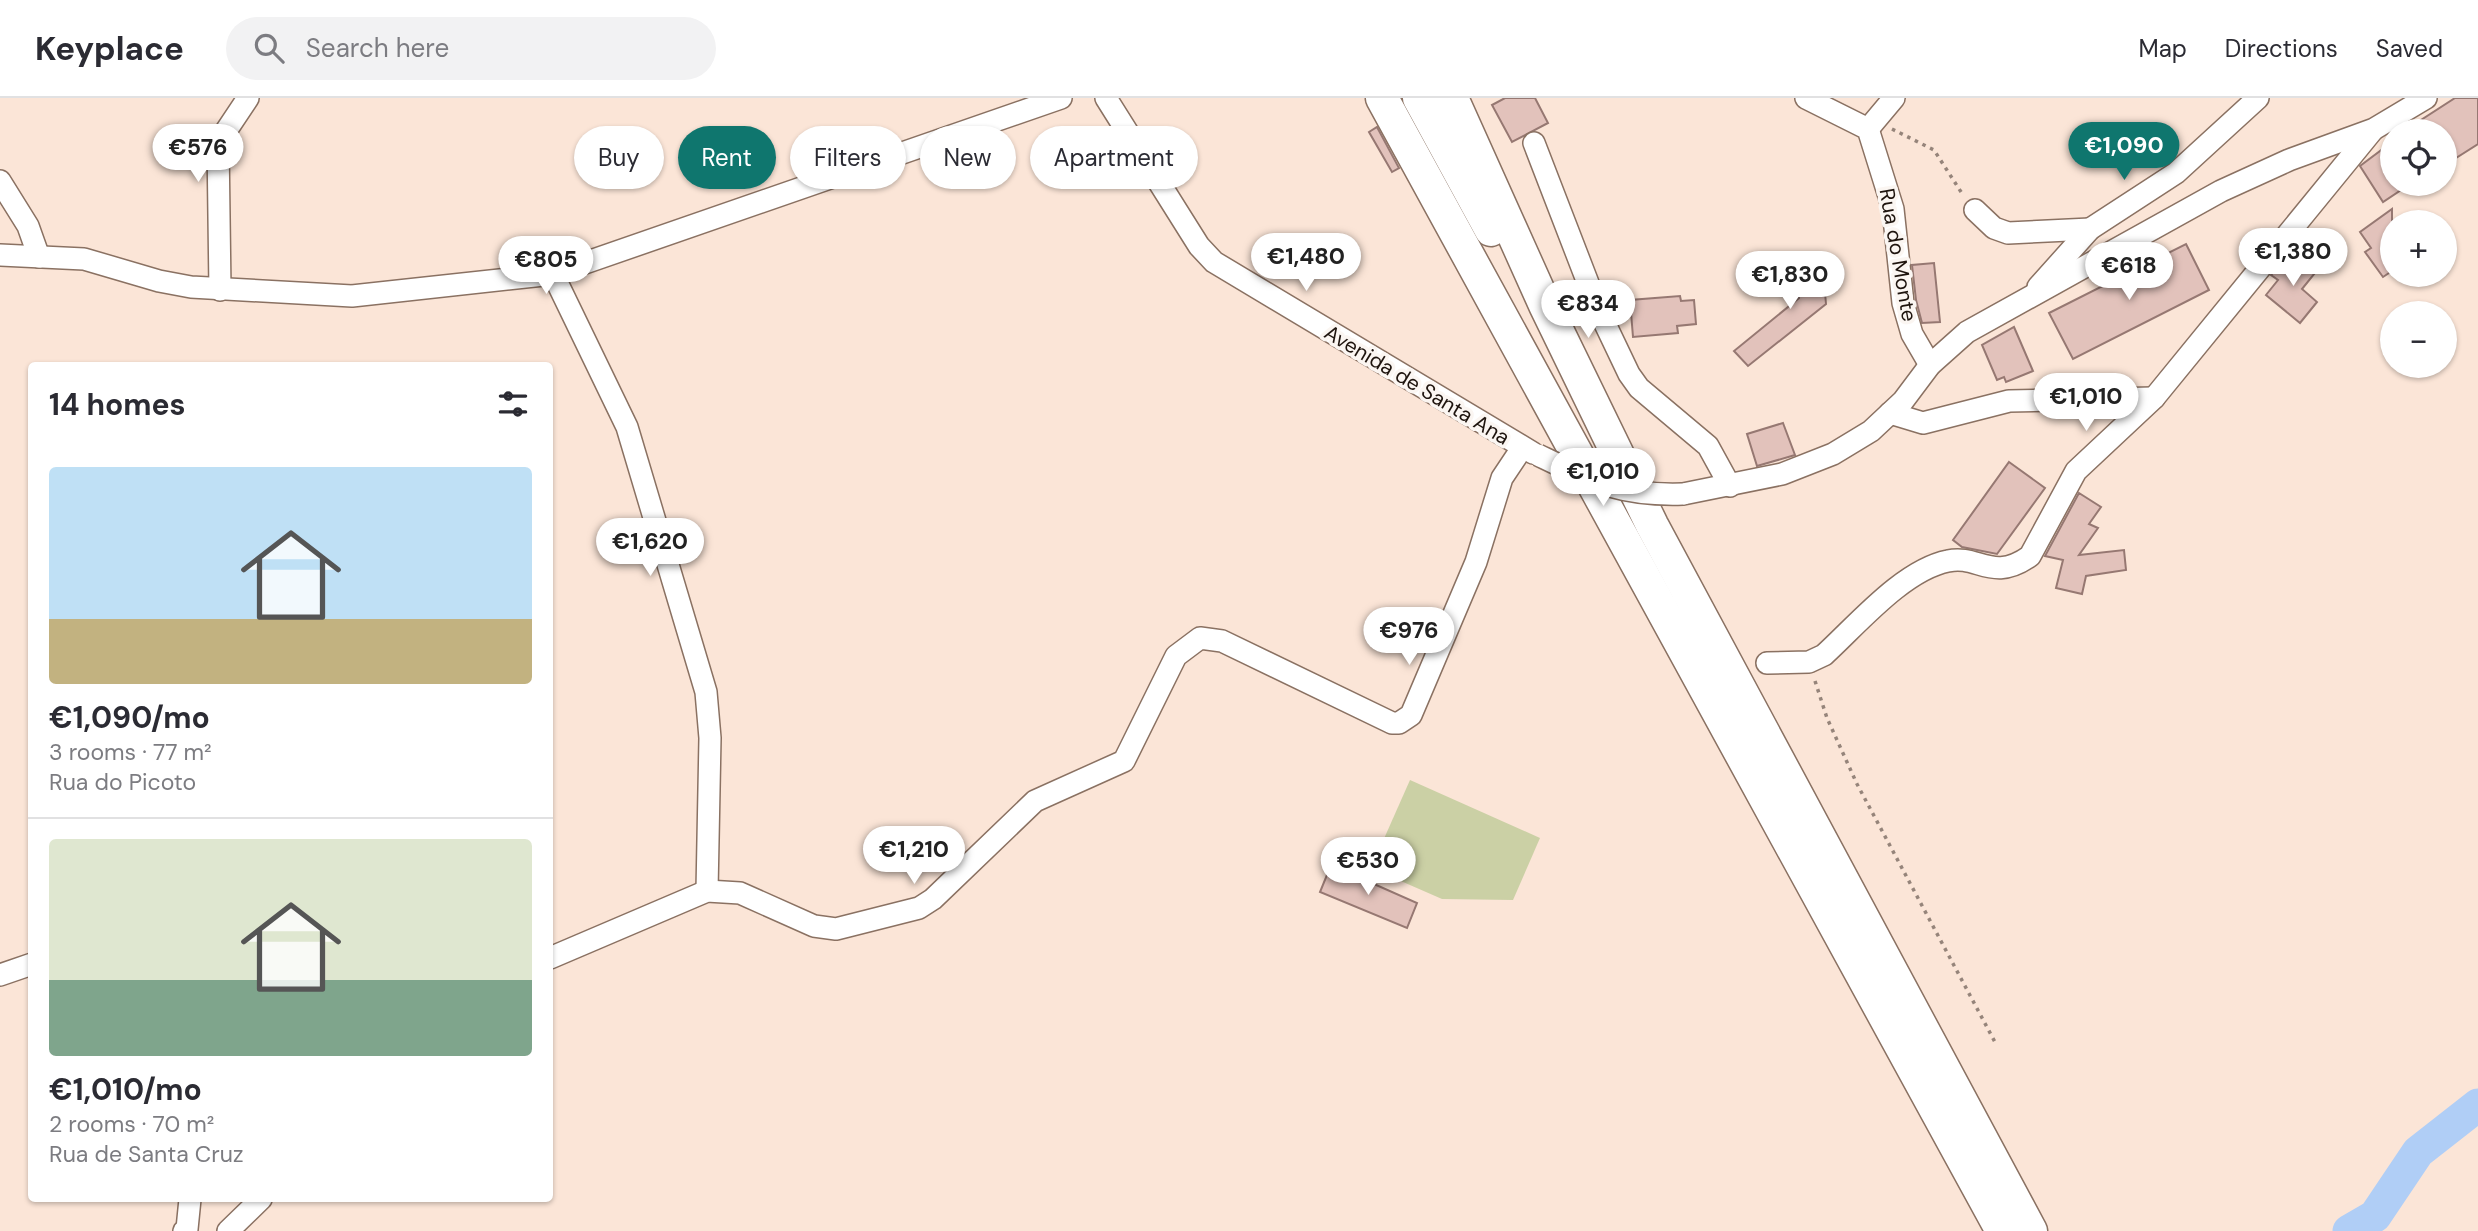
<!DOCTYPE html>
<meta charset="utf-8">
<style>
:root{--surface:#fff;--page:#f2f2f3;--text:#2b2b33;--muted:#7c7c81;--line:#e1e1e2;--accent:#0f766e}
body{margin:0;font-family:"DM Sans",sans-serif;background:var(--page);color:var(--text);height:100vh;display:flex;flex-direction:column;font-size:26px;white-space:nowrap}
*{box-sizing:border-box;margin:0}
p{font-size:23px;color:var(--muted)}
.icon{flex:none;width:38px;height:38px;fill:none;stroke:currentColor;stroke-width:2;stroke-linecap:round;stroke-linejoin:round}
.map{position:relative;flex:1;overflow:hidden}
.drawer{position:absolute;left:28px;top:264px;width:525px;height:840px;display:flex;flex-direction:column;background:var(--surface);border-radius:7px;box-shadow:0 2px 5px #0004}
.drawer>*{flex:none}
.hud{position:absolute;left:574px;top:28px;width:665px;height:63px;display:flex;gap:14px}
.tools{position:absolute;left:2380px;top:21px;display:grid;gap:14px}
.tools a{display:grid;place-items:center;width:77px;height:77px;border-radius:50%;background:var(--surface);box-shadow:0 2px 5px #0004;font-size:35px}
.price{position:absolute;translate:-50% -60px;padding:0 16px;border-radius:24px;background:#fff;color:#222;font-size:23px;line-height:46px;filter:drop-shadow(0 2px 4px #0008)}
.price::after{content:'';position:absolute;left:50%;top:42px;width:21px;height:16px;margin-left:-10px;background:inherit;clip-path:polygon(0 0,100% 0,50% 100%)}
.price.active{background:var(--accent);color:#fff}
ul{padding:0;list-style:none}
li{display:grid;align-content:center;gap:14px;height:371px;padding:0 21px}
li+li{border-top:2px solid var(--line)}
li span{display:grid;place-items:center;height:217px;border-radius:7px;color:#555}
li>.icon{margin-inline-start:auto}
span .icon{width:126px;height:126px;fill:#fffc;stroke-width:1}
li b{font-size:30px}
h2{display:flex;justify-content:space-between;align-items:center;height:84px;padding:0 21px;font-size:30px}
.chip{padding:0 24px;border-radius:32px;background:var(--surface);box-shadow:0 2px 5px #0004;font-size:24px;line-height:63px}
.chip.active{background:var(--accent);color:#fff}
header{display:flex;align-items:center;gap:42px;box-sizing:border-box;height:98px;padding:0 35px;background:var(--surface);border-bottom:2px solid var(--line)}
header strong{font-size:33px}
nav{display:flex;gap:38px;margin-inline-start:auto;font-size:24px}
.search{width:490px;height:63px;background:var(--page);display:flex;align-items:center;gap:18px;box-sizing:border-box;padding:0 24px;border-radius:38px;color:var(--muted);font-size:26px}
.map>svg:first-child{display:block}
.green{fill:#cbd0a5}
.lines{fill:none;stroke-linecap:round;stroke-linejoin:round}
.river{stroke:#b0cef6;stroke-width:33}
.building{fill:#e2c2bb;stroke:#967872;stroke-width:2}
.minor-casing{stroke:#8a7162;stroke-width:24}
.highway-casing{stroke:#8a7162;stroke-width:35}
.path{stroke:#95847a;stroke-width:3.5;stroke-dasharray:3.5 5;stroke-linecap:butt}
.minor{stroke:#fff;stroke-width:21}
.highway{stroke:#fff;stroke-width:32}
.minor-bridge-casing{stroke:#8a7162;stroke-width:24;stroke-linecap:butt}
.minor-bridge{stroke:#fff;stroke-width:21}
.labels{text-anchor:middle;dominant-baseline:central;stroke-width:7;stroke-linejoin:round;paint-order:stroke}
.street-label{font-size:21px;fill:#1e140e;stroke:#fbf6f2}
</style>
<header>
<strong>Keyplace</strong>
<div class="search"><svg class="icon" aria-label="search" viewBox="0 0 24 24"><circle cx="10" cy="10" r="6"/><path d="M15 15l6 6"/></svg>Search here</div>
<nav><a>Map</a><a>Directions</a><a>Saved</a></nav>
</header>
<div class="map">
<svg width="2478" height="1133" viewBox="0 0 2478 1133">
<rect width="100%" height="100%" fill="#fbe5d7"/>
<path class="green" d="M1410 682 1540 740 1513 802 1442 801 1371 770Z"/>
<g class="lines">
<path class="river" d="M2349 1133 2375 1118 2418 1054 2478 1007"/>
</g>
<g class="building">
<path d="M1505 0H1535L1548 25 1512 44 1492 7Z"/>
<path d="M2455 0H2478V46L2445 67V33H2404Z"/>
<path d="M1377 29 1399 70 1392 74 1369 34Z"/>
<path d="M2392 44V86H2410L2383 104 2360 68Z"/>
<path d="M2392 111V173L2383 179 2365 154 2371 150 2360 134Z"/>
<path d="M2186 146 2209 192 2073 261 2049 215Z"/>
<path d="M2290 154 2315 175 2302 191 2317 204 2300 225 2266 197 2278 182 2271 177Z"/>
<path d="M1822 160 1826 206 1748 268 1734 253 1799 200 1794 163Z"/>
<path d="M1934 165 1940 224 1922 225 1916 202 1912 167Z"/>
<path d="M1680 198 1681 203 1694 202 1696 226 1677 228 1678 235 1633 239 1630 202Z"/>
<path d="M2014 229 2033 273 2006 284 2004 279 1997 282 1982 247Z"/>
<path d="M1783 325 1795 357 1757 368 1747 336Z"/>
<path d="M2009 364 2045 390 1997 456 1962 449 1953 442Z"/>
<path d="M2079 395 2101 409 2089 426 2098 430 2079 457 2124 452 2126 472 2086 478 2082 496 2056 490 2063 462 2045 458Z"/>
<path d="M1331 767 1417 805 1407 830 1320 794Z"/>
</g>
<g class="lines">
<g class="minor-casing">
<g id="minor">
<path d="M1106 0 1199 148 1214 164 1533 355"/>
<path d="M1806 0 1868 31 1893 111 1903 205 1912 236 1930 267"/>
<path d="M1868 31 1894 0"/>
<path d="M1534 45 1598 211 1629 276 1639 290 1708 348 1730 388"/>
<path d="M0 83 28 128 39 159"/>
<path d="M1975 112 1994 130 2008 135 2090 131"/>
<path d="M0 157 84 161 159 183 191 189 352 198 553 176 1061 0"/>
<path d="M553 176 627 329 706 594 710 640 707 793"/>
<path d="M2038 189 2090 131 2176 75 2258 0"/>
<path d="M220 192 218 45 248 0"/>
<path d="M1890 315 1923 325 2009 303 2154 300"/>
<path d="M1683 396 1782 376 1833 356 1871 333 1903 303 1930 267 1967 234 2221 93 2289 62 2374 31 2426 0"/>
<path d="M1767 565 1809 564 1824 557C1857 527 1903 472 1948 463 1978 456 1992 485 2030 458L2076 373 2154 300 2372 33"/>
<path d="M550 860 707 793 740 795 814 828 836 831 919 810 933 801 1035 703 1124 663 1176 558 1200 540 1222 543 1392 625H1399L1411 617 1476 464 1502 380 1522 350"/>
<path d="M0 877 32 866"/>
<path d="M184 1133 187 1131 190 1101"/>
<path d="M228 1133 261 1101"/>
</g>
</g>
<g class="highway-casing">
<g id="highway">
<path d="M1382 0 2002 1133"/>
<path d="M1419 0 1491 132"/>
<path d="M1452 0 1545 207 1652 427 2031 1133"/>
</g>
</g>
<g class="path">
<path d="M1892 31 1934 52 1963 97"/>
<path d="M1815 583 1827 620 1857 686 1996 946"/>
</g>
<use href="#minor" class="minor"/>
<use href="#highway" class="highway"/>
<g class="minor-bridge-casing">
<path id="minor-bridge" d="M1538 357C1594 384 1620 398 1683 396"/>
</g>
<use href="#minor-bridge" class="minor-bridge"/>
</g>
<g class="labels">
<g class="street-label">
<text transform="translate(1898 157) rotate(80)">Rua do Monte</text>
<text transform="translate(1417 287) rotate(31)">Avenida de Santa Ana</text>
</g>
</g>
</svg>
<div class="tools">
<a><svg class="icon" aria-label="locate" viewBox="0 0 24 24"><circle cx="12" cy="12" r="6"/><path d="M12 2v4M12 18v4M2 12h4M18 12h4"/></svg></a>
<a>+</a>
<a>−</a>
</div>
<b class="price active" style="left:2124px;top:84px">€1,090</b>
<b class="price" style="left:198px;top:86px">€576</b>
<b class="price" style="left:2293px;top:190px">€1,380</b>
<b class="price" style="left:1306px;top:195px">€1,480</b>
<b class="price" style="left:546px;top:198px">€805</b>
<b class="price" style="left:2129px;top:204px">€618</b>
<b class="price" style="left:1790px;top:213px">€1,830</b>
<b class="price" style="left:1588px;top:242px">€834</b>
<b class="price" style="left:2086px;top:335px">€1,010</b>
<b class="price" style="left:1603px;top:410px">€1,010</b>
<b class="price" style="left:650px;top:480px">€1,620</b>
<b class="price" style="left:1409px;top:569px">€976</b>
<b class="price" style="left:914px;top:788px">€1,210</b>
<b class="price" style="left:1368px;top:799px">€530</b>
<div class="hud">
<a class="chip">Buy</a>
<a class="chip active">Rent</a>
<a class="chip">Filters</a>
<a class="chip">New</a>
<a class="chip">Apartment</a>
</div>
<section class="drawer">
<h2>14 homes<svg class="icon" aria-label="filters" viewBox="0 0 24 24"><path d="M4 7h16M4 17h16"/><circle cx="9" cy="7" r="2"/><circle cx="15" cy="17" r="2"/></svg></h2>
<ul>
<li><span style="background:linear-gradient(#bfe0f5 70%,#c2b280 0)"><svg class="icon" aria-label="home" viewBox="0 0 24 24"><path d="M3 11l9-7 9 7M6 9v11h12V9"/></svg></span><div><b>€1,090/mo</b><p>3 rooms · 77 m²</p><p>Rua do Picoto</p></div></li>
<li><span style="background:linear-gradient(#dfe7d0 65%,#7fa58c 0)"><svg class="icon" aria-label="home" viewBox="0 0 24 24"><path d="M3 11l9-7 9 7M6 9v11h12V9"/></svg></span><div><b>€1,010/mo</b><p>2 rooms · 70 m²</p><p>Rua de Santa Cruz</p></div></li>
</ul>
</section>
</div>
